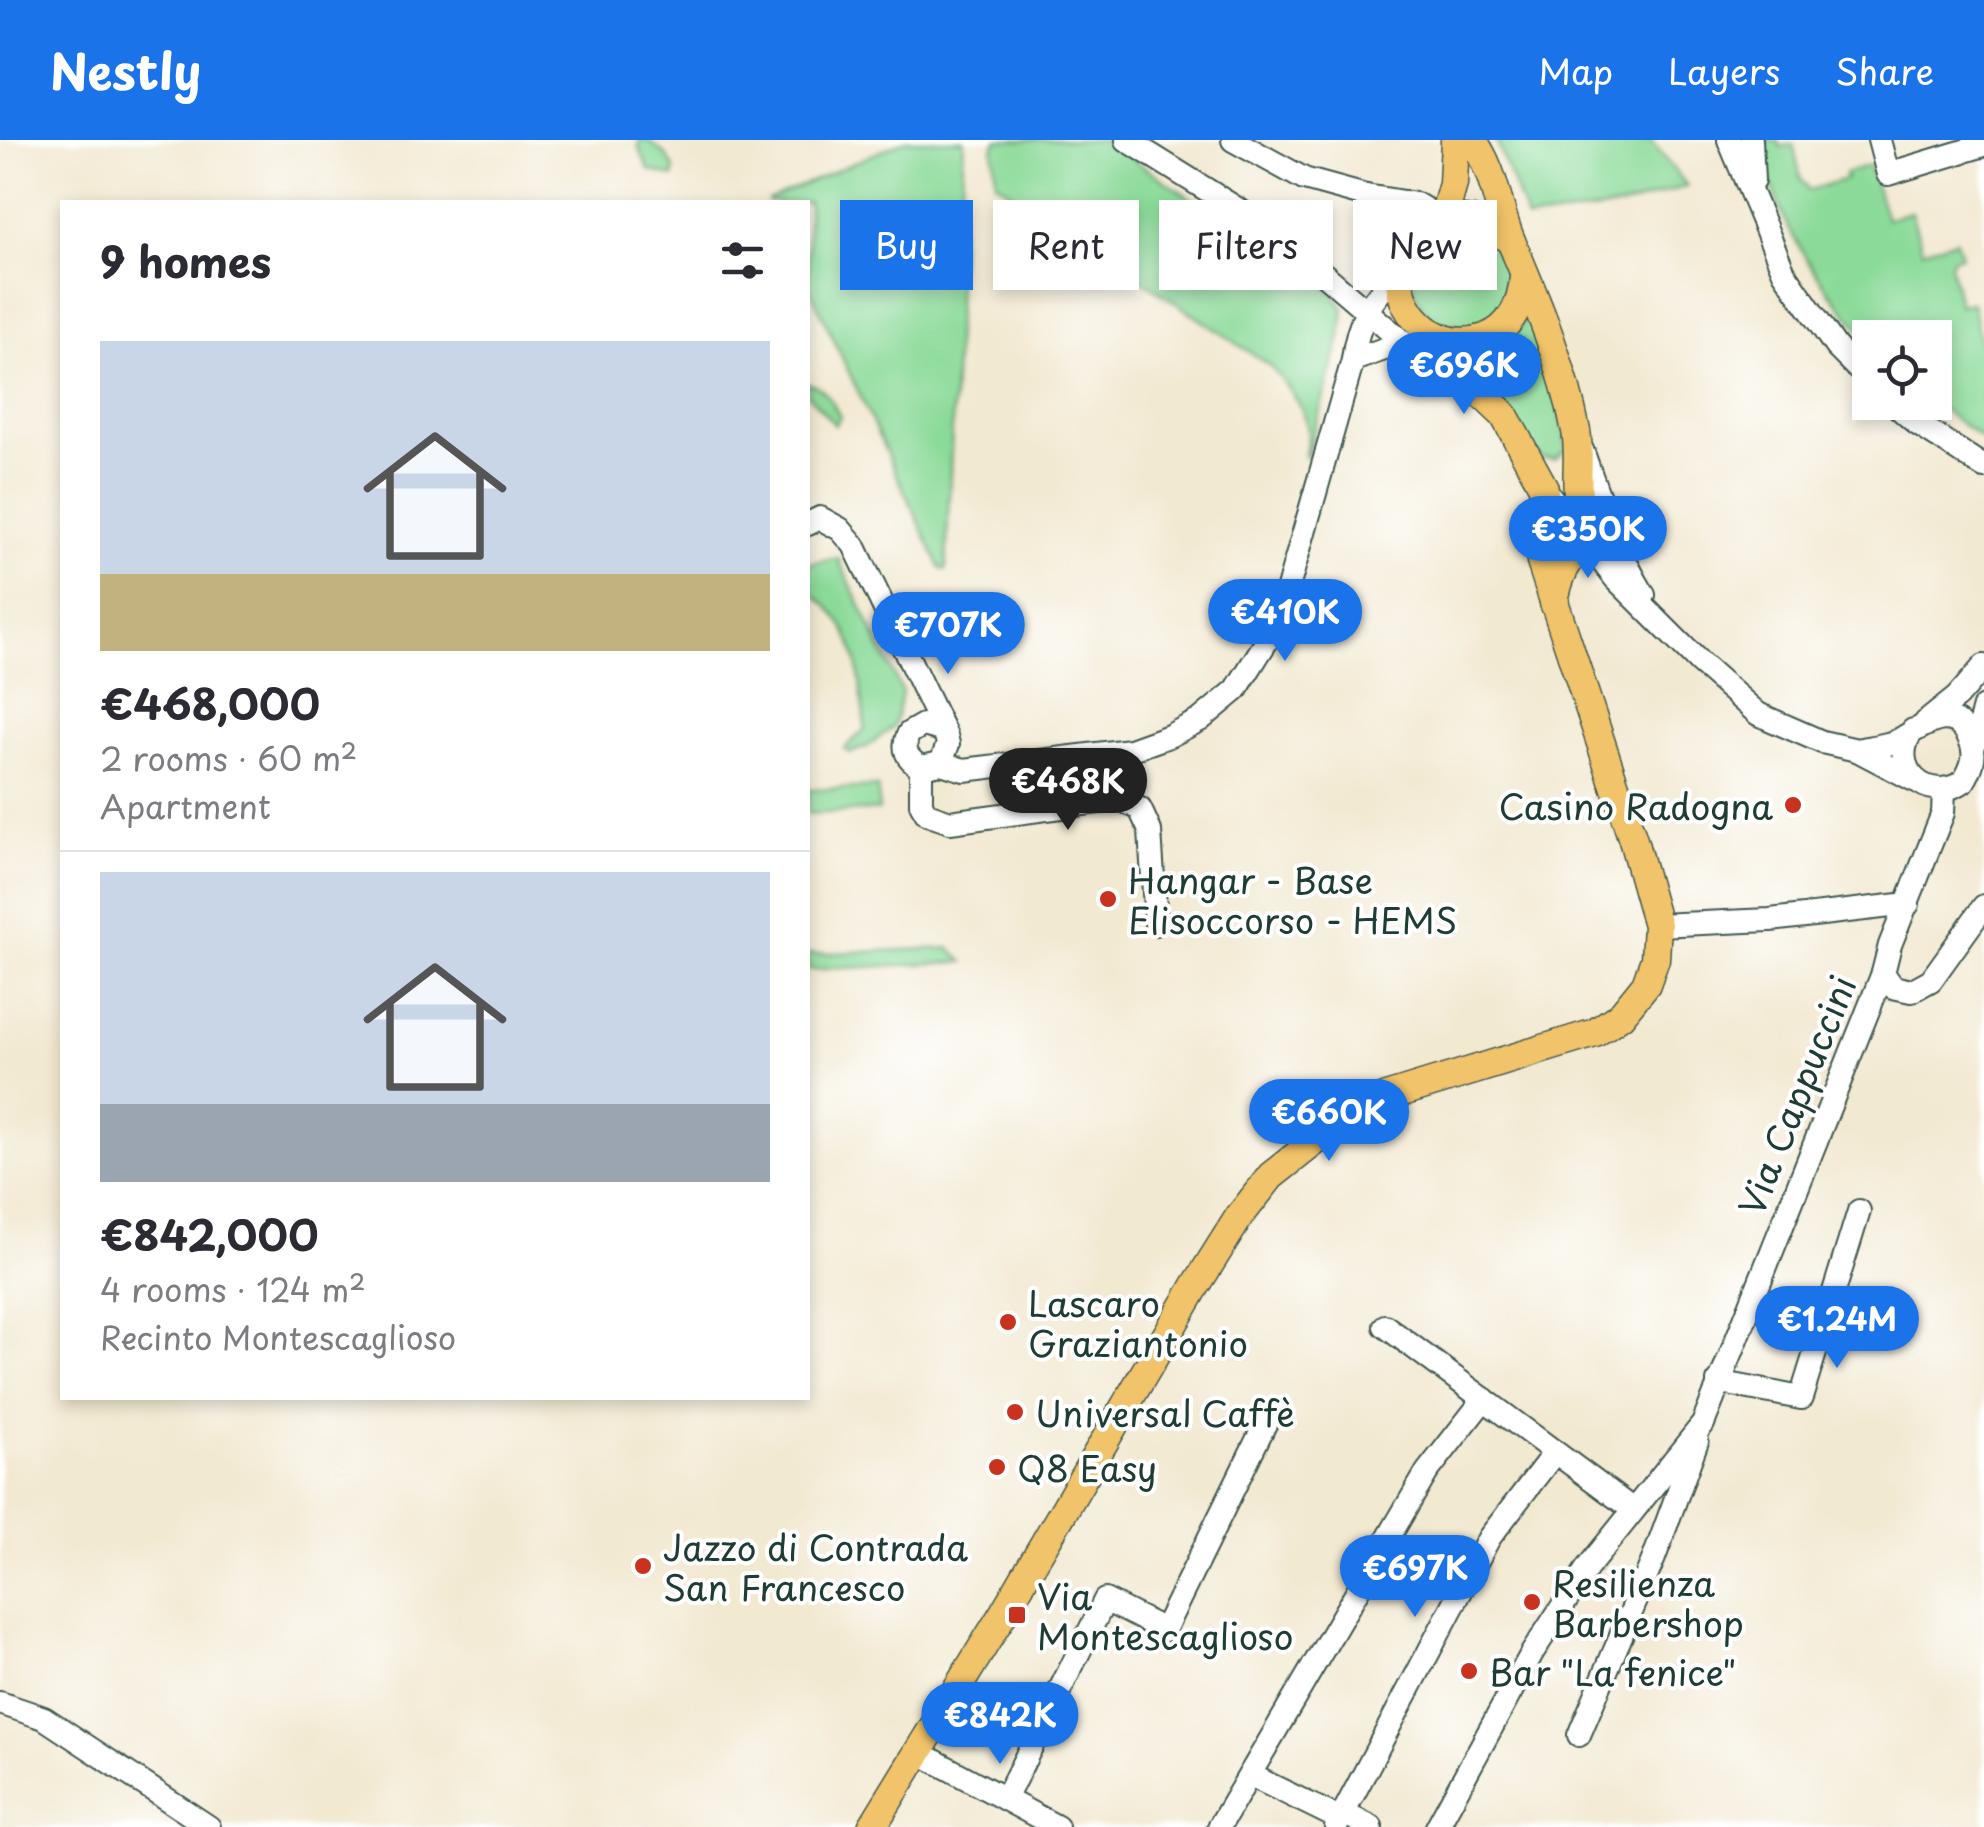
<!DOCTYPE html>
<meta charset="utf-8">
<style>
:root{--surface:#fff;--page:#f2f2f3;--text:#2b2b33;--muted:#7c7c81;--line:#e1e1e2;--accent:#1a73e8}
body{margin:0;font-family:"Playpen Sans",sans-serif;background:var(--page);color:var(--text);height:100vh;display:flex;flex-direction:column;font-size:38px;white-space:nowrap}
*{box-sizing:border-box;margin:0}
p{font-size:32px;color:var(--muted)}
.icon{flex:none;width:55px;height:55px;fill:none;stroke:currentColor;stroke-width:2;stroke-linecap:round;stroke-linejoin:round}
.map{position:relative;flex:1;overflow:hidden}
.panel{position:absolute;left:60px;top:60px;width:750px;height:1200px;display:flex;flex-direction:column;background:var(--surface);border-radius:0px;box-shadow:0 5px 15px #0003}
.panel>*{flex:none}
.hud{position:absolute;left:840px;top:60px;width:950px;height:90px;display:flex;gap:20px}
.fabs{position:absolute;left:1852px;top:180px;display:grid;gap:20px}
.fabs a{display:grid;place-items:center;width:100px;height:100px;border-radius:0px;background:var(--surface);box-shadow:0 5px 15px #0003;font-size:50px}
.price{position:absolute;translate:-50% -85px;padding:0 22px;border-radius:35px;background:var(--accent);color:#fff;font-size:32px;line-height:65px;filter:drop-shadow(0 2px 5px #0008)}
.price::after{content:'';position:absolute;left:50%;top:60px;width:30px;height:22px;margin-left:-15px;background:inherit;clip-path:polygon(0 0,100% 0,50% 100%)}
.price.active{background:#222;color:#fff}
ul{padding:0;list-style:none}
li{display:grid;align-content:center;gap:20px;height:530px;padding:0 40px}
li+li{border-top:2px solid var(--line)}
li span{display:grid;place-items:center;height:310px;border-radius:0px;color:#555}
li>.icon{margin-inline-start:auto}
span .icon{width:180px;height:180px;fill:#fffc;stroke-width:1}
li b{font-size:42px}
h2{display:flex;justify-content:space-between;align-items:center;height:120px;padding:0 40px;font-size:42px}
.tag{padding:0 35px;border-radius:0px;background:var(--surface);box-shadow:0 5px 15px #0003;font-size:35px;line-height:90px}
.tag.active{background:var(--accent);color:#fff}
header{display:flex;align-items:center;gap:60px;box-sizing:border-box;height:140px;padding:0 50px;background:var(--accent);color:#fff}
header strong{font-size:48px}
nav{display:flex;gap:55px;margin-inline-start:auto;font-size:35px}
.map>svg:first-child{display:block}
.green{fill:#8bda99;stroke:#558c66;stroke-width:2.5}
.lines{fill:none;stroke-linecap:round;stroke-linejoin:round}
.minor-casing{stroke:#3f574c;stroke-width:26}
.major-casing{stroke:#3f574c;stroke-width:31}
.minor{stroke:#fff;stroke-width:22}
.major{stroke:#f1c36a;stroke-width:28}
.poi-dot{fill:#c8321e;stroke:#fff;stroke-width:4}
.labels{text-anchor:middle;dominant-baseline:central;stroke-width:8;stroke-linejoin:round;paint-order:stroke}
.poi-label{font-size:35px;fill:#1f3d34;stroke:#fff;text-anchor:start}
.street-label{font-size:35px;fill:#1f3d34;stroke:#fff}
</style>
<header>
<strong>Nestly</strong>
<nav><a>Map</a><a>Layers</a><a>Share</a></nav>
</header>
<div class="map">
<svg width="1984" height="1687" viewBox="0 0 1984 1687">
<rect width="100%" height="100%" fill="#fff"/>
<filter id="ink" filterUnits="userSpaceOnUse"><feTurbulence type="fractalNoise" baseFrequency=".01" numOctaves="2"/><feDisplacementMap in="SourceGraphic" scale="20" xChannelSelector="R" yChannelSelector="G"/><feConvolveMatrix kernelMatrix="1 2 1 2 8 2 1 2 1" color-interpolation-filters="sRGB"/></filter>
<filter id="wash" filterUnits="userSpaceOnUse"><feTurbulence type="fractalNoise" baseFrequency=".0048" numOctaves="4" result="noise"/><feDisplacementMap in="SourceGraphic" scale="40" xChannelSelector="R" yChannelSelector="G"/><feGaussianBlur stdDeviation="2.25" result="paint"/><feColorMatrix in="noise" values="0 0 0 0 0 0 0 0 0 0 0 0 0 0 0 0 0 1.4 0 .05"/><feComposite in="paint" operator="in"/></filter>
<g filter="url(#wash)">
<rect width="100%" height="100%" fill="#f2e9d1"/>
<g class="green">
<path d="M639 0H648L667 16 674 28 673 37 649 30 639 8Z"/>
<path d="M906 0H964L946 430 941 429 808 145V62H769L768 60Z"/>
<path d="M996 0H1104L1333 153 1344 168 1341 197 1306 319C1304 309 1308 306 1308 296 1308 268 1287 246 1270 226L996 42 993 9Z"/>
<path d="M1496 0H1651L1687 46 1621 67 1527 80Z"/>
<path d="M1764 0H1778L1780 7 1793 4 1801 39 1809 50 1846 39 1845 33 1869 25 1886 79 1911 72 1923 110 1956 100 1961 116 1953 118 1950 124 1959 165 1972 163 1981 205H1984V301L1933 263 1935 198 1870 200C1823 149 1765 71 1764 0Z"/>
<circle cx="1462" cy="140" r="48"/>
<path d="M1530 176 1562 275 1566 310 1555 319 1544 318 1533 312 1458 217 1505 204Z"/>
<path d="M808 243C827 249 831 260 840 277L835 285 808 255Z"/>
<path d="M838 418 902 552 894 586 867 607 850 613 844 609 865 589C859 532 860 484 808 451V424Z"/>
<path d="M878 647 879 670 808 674V650Z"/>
<path d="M949 808 964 822 808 830V814Z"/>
</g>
</g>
<g filter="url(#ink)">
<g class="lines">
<g class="minor-casing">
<g id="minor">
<path d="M1127 0 1276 93 1405 204"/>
<path d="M1233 0 1304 39 1366 56 1416 64 1443 80"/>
<path d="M1729 0 1784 132 1836 207 1870 241"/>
<path d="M1751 0 1753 41"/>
<path d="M1879 0 1888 34 1984 5"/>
<path d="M1366 56C1390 76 1395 96 1401 126"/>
<path d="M1353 220 1393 206 1421 205 1439 198"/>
<path d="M1892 262 1916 283 1984 327"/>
<path d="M1582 310C1600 360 1616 410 1644 455"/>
<path d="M1544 348 1615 438 1700 523 1758 574 1822 602 1857 610 1914 640"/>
<path d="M808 384 820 378 840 389 854 405 946 596 948 604 941 623 921 627C907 619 901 609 909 593L923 585 941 590"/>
<path d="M1926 582 1957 557 1984 526"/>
<path d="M1973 609 1984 567"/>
<path d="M1857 610C1870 607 1885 606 1897 601 1920 589 1954 558 1971 602 1977 616 1971 629 1964 641 1928 666 1886 627 1913 590"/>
<path d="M941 623 964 630 1130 610 1169 596 1200 580 1236 550 1278 483 1353 220C1357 182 1372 156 1400 132"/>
<path d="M921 627V664L927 674 950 682 1120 659 1140 669 1150 691 1156 784"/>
<path d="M1657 785 1770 780 1908 764"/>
<path d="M1883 833 1893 847 1911 851 1931 840 1984 766"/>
<path d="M1385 1186 1632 1369"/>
<path d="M1718 1242 1801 1258 1859 1071"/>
<path d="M0 1563 44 1578 209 1687"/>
<path d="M1579 1595 1654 1418 1697 1301"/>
<path d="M918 1612 1057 1687"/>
<path d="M1250 1635 1340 1679"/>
<path d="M1005 1659 1105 1460 1164 1490 1267 1280"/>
<path d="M1343 1673 1371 1687"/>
<path d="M1219 1687 1427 1332 1484 1259"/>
<path d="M1336 1687 1489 1398 1555 1312"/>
<path d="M1437 1687 1532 1513 1588 1427 1703 1284 1883 833 1890 805 1943 673 1944 650"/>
</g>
</g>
<g class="major-casing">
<g id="major">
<path d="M1472 0C1495 30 1497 68 1511 101 1537 162 1563 225 1576 291 1580 312 1576 333 1578 354 1579 369 1583 384 1586 399 1567 421 1558 435 1554 463"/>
<path d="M1443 80 1453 44 1455 0"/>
<path d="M1511 101C1429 34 1356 142 1432 193 1448 203 1467 204 1485 198 1512 188 1522 163 1524 136"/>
<path d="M872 1687 1003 1474 1195 1147 1239 1077 1271 1036 1348 975 1386 957 1595 893 1621 875 1646 844 1655 819 1657 785 1633 700 1541 422 1544 348 1504 275 1443 217 1444 199"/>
</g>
</g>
<use href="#minor" class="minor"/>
<use href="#major" class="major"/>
</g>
</g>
<g class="poi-dot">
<circle cx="1793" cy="665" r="10"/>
<circle cx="1108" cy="759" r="10"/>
<circle cx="1008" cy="1182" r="10"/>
<circle cx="1015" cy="1272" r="10"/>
<circle cx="997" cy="1327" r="10"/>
<circle cx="643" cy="1426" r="10"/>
<circle cx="1532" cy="1462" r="10"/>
<rect x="1007" y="1465" width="20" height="20" rx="5"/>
<circle cx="1469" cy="1531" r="10"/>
</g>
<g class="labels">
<g class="poi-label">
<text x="1773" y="665" text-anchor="end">Casino Radogna</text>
<text x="1128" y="739">Hangar - Base<tspan x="1128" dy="40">Elisoccorso - HEMS</tspan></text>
<text x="1028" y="1162">Lascaro<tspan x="1028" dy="40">Graziantonio</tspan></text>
<text x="1035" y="1272">Universal Caffè</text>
<text x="1017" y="1327">Q8 Easy</text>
<text x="663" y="1406">Jazzo di Contrada<tspan x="663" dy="40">San Francesco</tspan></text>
<text x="1552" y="1442">Resilienza<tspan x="1552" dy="40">Barbershop</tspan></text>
<text x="1037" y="1455">Via<tspan x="1037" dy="40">Montescaglioso</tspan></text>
<text x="1489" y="1531">Bar "La fenice"</text>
</g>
<g class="street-label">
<text transform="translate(1796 955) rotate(-68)">Via Cappuccini</text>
</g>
</g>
</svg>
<div class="fabs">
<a><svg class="icon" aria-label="locate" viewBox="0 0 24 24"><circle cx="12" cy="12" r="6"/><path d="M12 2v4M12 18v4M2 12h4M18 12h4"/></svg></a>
</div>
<b class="price" style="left:1464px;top:277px">€696K</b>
<b class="price" style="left:1588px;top:441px">€350K</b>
<b class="price" style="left:1285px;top:524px">€410K</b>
<b class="price" style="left:948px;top:537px">€707K</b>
<b class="price active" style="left:1068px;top:693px">€468K</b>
<b class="price" style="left:1329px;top:1024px">€660K</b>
<b class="price" style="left:1837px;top:1231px">€1.24M</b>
<b class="price" style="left:1415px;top:1480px">€697K</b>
<b class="price" style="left:1000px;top:1627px">€842K</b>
<div class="hud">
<a class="tag active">Buy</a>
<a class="tag">Rent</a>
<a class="tag">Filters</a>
<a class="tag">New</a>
</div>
<section class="panel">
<h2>9 homes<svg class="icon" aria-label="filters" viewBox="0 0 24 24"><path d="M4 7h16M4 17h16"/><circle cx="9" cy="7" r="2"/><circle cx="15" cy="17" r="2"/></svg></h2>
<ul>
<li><span style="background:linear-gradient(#c9d6e8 75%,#c2b280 0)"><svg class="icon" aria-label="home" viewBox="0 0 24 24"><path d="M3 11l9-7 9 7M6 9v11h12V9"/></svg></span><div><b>€468,000</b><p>2 rooms · 60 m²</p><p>Apartment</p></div></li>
<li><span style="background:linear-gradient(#c9d6e8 75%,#9aa5b1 0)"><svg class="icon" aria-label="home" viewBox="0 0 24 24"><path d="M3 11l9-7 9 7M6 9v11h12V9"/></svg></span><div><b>€842,000</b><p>4 rooms · 124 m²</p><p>Recinto Montescaglioso</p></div></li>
</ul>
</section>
</div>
